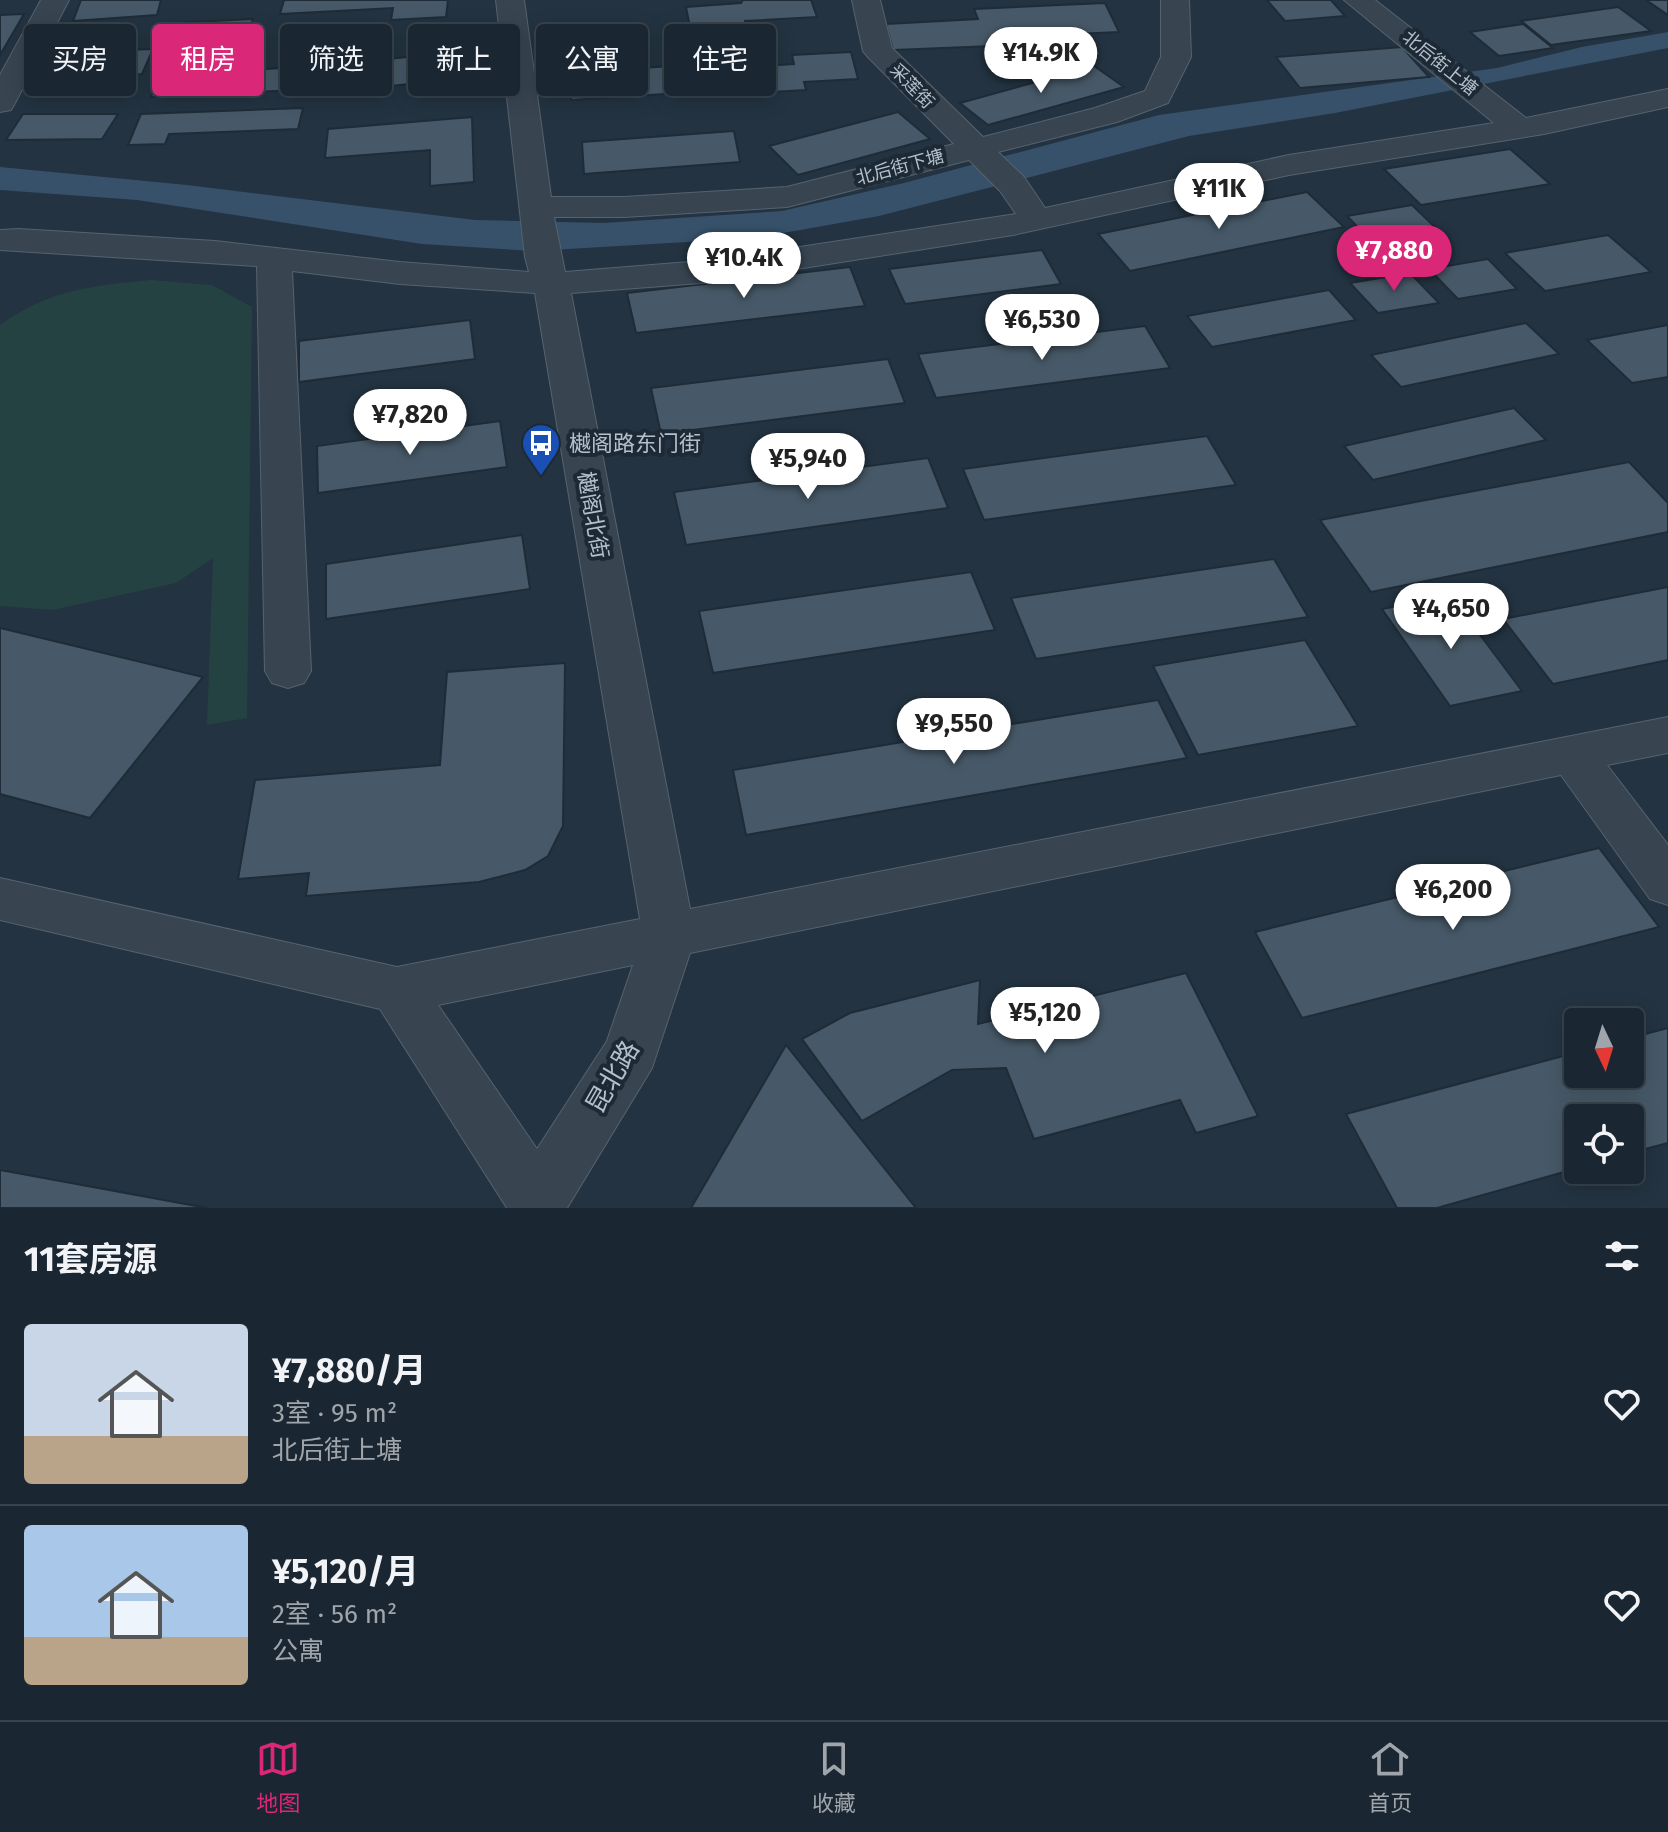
<!DOCTYPE html>
<html lang="zh">
<meta charset="utf-8">
<style>
:root{--surface:#1a2631;--page:#232e39;--text:#f1f3f6;--muted:#9fa5ab;--line:#38434d;--accent:#db2777}
body{margin:0;font-family:"Fira Sans","Noto Sans SC",sans-serif;background:var(--page);color:var(--text);height:100vh;display:flex;flex-direction:column;font-size:30px;white-space:nowrap}
*{box-sizing:border-box;margin:0}
p{font-size:26px;color:var(--muted)}
.icon{flex:none;width:44px;height:44px;fill:none;stroke:currentColor;stroke-width:2;stroke-linecap:round;stroke-linejoin:round}
.map{position:relative;height:1208px;overflow:hidden}
.side{display:flex;flex-direction:column;background:var(--surface);flex:1}
.side>*{flex:none}
.guide{position:absolute;left:24px;top:24px;width:800px;height:72px;display:flex;gap:16px}
.needle{width:52px;rotate:176deg}
.buttons{position:absolute;left:1564px;top:1008px;display:grid;gap:16px}
.buttons a{display:grid;place-items:center;width:80px;height:80px;border-radius:8px;background:var(--surface);box-shadow:0 4px 20px #0003,0 0 0 2px var(--line);font-size:40px}
.price{position:absolute;translate:-50% -68px;padding:0 18px;border-radius:28px;background:#fff;color:#222;font-size:26px;line-height:52px;filter:drop-shadow(0 2px 4px #0008)}
.price::after{content:'';position:absolute;left:50%;top:48px;width:24px;height:18px;margin-left:-12px;background:inherit;clip-path:polygon(0 0,100% 0,50% 100%)}
.price.current{background:var(--accent);color:#fff}
ul{padding:0;list-style:none}
li{display:flex;align-items:center;gap:24px;height:200px;padding:0 24px}
li+li{border-top:2px solid var(--line)}
li span{display:grid;place-items:center;flex:none;width:224px;height:160px;border-radius:8px;color:#555}
li>.icon{margin-inline-start:auto}
span .icon{width:96px;height:96px;fill:#fffc;stroke-width:1}
li b{font-size:34px}
h2{display:flex;justify-content:space-between;align-items:center;height:96px;padding:0 24px;font-size:34px}
.chip{padding:0 28px;border-radius:8px;background:var(--surface);box-shadow:0 4px 20px #0003,0 0 0 2px var(--line);font-size:28px;line-height:72px}
.chip.current{background:var(--accent);color:#fff}
.menu{display:flex;justify-content:space-around;align-items:center;height:112px;border-top:2px solid var(--line);background:var(--surface);font-size:22px;color:var(--muted)}
.menu a{display:grid;justify-items:center;gap:4px}
.menu .current{color:var(--accent)}
.map>svg:first-child{display:block}
.green{fill:#254242}
.water{fill:#365169}
.building{fill:#475968;stroke:#1f2c38;stroke-width:2}
.lines{fill:none;stroke-linecap:round;stroke-linejoin:round}
.minor-casing{stroke:#56636e;stroke-width:2}
.minor{fill:#384551;fill-rule:evenodd}
.labels{text-anchor:middle;dominant-baseline:central;stroke-width:8;stroke-linejoin:round;paint-order:stroke}
.far-street-label{font-size:18px;fill:#b4c0cb;stroke:#1d2a36}
.poi-label{font-size:22px;fill:#b4c0cb;stroke:#1d2a36;text-anchor:start}
.street-label{font-size:22px;fill:#b4c0cb;stroke:#1d2a36}
.near-street-label{font-size:26px;fill:#b4c0cb;stroke:#1d2a36}
</style>
<div class="map">
<svg width="1668" height="1208" viewBox="0 0 1668 1208">
<rect width="100%" height="100%" fill="#233341"/>
<path class="green" d="M151 280 212 285 252 307 247 718 207 725 213 558 176 583 52 610 0 606V325C50 289 92 286 151 280Z"/>
<path class="water" d="M1668 32V48L1335 113 1189 136 879 216 755 238 534 251 422 244 137 200 0 190V167L187 185 475 220 604 223 782 211 904 183 1159 115 1497 68 1582 47Z"/>
<g class="building">
<path d="M81 0H161L157 15 73 21Z"/>
<path d="M284 0H448L446 17 391 20 393 8 280 14Z"/>
<path d="M743 0H811L817 17 745 21 748 29 691 32 686 7 741 3Z"/>
<path d="M1267 0H1331L1345 16 1285 21Z"/>
<path d="M1646 0H1668V15Z"/>
<path d="M1105 3 1119 32 990 38 993 46 893 50 886 24 978 19 974 9Z"/>
<path d="M1618 7 1651 31 1551 45 1521 21Z"/>
<path d="M24 14 0 55V15Z"/>
<path d="M253 19 247 38 168 42 175 23Z"/>
<path d="M1523 24 1553 48 1499 56 1470 32Z"/>
<path d="M1402 47 1429 77 1300 88 1276 57Z"/>
<path d="M153 49 142 74 40 78 53 53Z"/>
<path d="M462 52 466 78 334 92 333 64Z"/>
<path d="M851 52 858 79 804 82 806 90 734 94 730 68 794 64 792 55Z"/>
<path d="M708 64 712 91 571 100 570 72Z"/>
<path d="M1094 66 1124 87 988 125 960 103Z"/>
<path d="M304 67 298 90 151 97 160 74Z"/>
<path d="M303 108 298 129 169 134 165 144 128 145 141 114Z"/>
<path d="M898 112 930 139 798 175 769 146Z"/>
<path d="M23 114H118L102 139 6 140Z"/>
<path d="M472 117 474 182 430 186V150L325 158 328 129Z"/>
<path d="M734 131 740 162 584 174 582 142Z"/>
<path d="M1510 149 1550 184 1421 205 1384 169Z"/>
<path d="M1307 192 1344 227 1130 271 1098 234Z"/>
<path d="M1412 205 1440 232 1374 244 1347 216Z"/>
<path d="M1608 235 1651 272 1545 291 1505 253Z"/>
<path d="M1042 250 1061 284 905 304 889 269Z"/>
<path d="M1488 259 1517 289 1458 299 1429 269Z"/>
<path d="M850 267 865 306 636 333 627 293Z"/>
<path d="M1410 273 1439 303 1378 313 1350 283Z"/>
<path d="M1329 290 1356 320 1212 347 1187 316Z"/>
<path d="M470 320 475 359 299 382V341Z"/>
<path d="M1526 323 1559 354 1401 387 1371 355Z"/>
<path d="M1668 325V377L1632 383 1587 340Z"/>
<path d="M1145 326 1170 368 936 398 918 354Z"/>
<path d="M888 359 905 403 661 434 651 388Z"/>
<path d="M1514 408 1546 440 1373 480 1344 446Z"/>
<path d="M500 421 507 467 318 493 317 446Z"/>
<path d="M1207 436 1236 485 984 520 963 469Z"/>
<path d="M928 458 948 508 686 545 674 492Z"/>
<path d="M1629 462 1668 503V532L1371 592 1320 520Z"/>
<path d="M522 535 530 589 326 619V564Z"/>
<path d="M1274 559 1308 617 1036 659 1011 598Z"/>
<path d="M971 572 995 630 713 673 699 611Z"/>
<path d="M1668 587V660L1553 684 1503 619Z"/>
<path d="M1451 596 1522 691 1450 706 1382 609Z"/>
<path d="M0 628 203 677 90 818 0 794Z"/>
<path d="M1305 640 1358 726 1198 755 1153 666Z"/>
<path d="M565 663 563 826 548 856 525 870 479 882 306 896 309 873 238 879 255 780 440 765 447 672Z"/>
<path d="M1158 700 1187 758 746 835 733 770Z"/>
<path d="M1599 848 1659 927 1302 1018 1255 932Z"/>
<path d="M1186 973 1258 1116 1196 1133 1180 1100 1034 1139 1006 1068 952 1070 862 1121 802 1039 850 1013 980 980 978 1024Z"/>
<path d="M1668 1028V1143L1630 1153V1118H1578V1168L1437 1208H1397L1346 1114 1578 1052V1074H1630V1038Z"/>
<path d="M786 1045 916 1208H691Z"/>
<path d="M0 1170 207 1208H0Z"/>
</g>
<g class="lines">
<g class="minor-casing">
<g id="minor">
<path d="M41 0H69L15 103 11 110 0 112V75Z"/>
<path d="M496 0H524L551 197H624L787 187 954 144 868 57 863 51 852 0H880L892 48 983 137 1095 108 1145 91 1161 57V0H1189L1191 57 1168 103 1117 122 998 152 1024 177 1045 208 1289 155 1494 123 1344 0H1375L1526 118 1668 89V107L1544 134 1289 175 1013 235 714 282 571 293 690 909 1668 717V753L1607 765 1668 845V905L1650 899 1561 775 690 953 652 1068 567 1208H507L380 1009 0 920V878L397 967 640 919 535 293 400 284 292 271 311 671 304 683 288 688 272 683 265 671 257 266 0 250V230L19 229 215 241 400 262 529 272 525 257ZM969 160 1000 191 1016 214 714 260 565 272 554 217H624L787 207ZM633 965 607 1041 537 1149 438 1005Z"/>
</g>
</g>
<use href="#minor" class="minor"/>
</g>
<defs>
<g id="bus-pin" transform="scale(2)"><path d="M0 17L-7.5 6A9.5 9.5 0 1 1 7.5 6Z" fill="#1a4fb4" stroke="#1d2a36"/><path d="M-5-6H5V4H4V6H2V4H-2V6H-4V4H-5ZM-3.5-4V0h7V-4ZM-3.5 1.2v1.5H-2V1.2ZM2 1.2v1.5H3.5V1.2Z" fill="#fff"/></g>
</defs>
<g fill-rule="evenodd">
<use href="#bus-pin" x="541" y="443"/>
</g>
<g class="labels">
<g class="far-street-label">
<text transform="translate(1440 63) rotate(39)">北后街上塘</text>
<text transform="translate(912 86) rotate(46)">采莲街</text>
<text transform="translate(900 167) rotate(-15)">北后街下塘</text>
</g>
<g class="poi-label">
<text x="569" y="443">樾阁路东门街</text>
</g>
<g class="street-label">
<text transform="translate(593 515) rotate(80)">樾阁北街</text>
</g>
<g class="near-street-label">
<text transform="translate(613 1077) rotate(-60)">昆北路</text>
</g>
</g>
</svg>
<div class="buttons">
<a><svg class="needle" viewBox="-14 -14 28 28"><path d="M0-13l5 13h-10z" fill="#e53935"/><path d="M0 13l5-13h-10z" fill="#9fa5ab"/></svg></a>
<a><svg class="icon" aria-label="locate" viewBox="0 0 24 24"><circle cx="12" cy="12" r="6"/><path d="M12 2v4M12 18v4M2 12h4M18 12h4"/></svg></a>
</div>
<b class="price" style="left:1041px;top:95px">¥14.9K</b>
<b class="price" style="left:1219px;top:231px">¥11K</b>
<b class="price current" style="left:1394px;top:293px">¥7,880</b>
<b class="price" style="left:744px;top:300px">¥10.4K</b>
<b class="price" style="left:1042px;top:362px">¥6,530</b>
<b class="price" style="left:410px;top:457px">¥7,820</b>
<b class="price" style="left:808px;top:501px">¥5,940</b>
<b class="price" style="left:1451px;top:651px">¥4,650</b>
<b class="price" style="left:954px;top:766px">¥9,550</b>
<b class="price" style="left:1453px;top:932px">¥6,200</b>
<b class="price" style="left:1045px;top:1055px">¥5,120</b>
<div class="guide">
<a class="chip">买房</a>
<a class="chip current">租房</a>
<a class="chip">筛选</a>
<a class="chip">新上</a>
<a class="chip">公寓</a>
<a class="chip">住宅</a>
</div>
</div>
<section class="side">
<h2>11套房源<svg class="icon" aria-label="filters" viewBox="0 0 24 24"><path d="M4 7h16M4 17h16"/><circle cx="9" cy="7" r="2"/><circle cx="15" cy="17" r="2"/></svg></h2>
<ul>
<li><span style="background:linear-gradient(#c9d6e8 70%,#b9a48a 0)"><svg class="icon" aria-label="home" viewBox="0 0 24 24"><path d="M3 11l9-7 9 7M6 9v11h12V9"/></svg></span><div><b>¥7,880/月</b><p>3室 · 95 m²</p><p>北后街上塘</p></div><svg class="icon" aria-label="heart" viewBox="0 0 24 24"><path d="M12 20l-8-8c-3-5 5-10 8-4 3-6 11-1 8 4z"/></svg></li>
<li><span style="background:linear-gradient(#a9c7e8 70%,#b9a48a 0)"><svg class="icon" aria-label="home" viewBox="0 0 24 24"><path d="M3 11l9-7 9 7M6 9v11h12V9"/></svg></span><div><b>¥5,120/月</b><p>2室 · 56 m²</p><p>公寓</p></div><svg class="icon" aria-label="heart" viewBox="0 0 24 24"><path d="M12 20l-8-8c-3-5 5-10 8-4 3-6 11-1 8 4z"/></svg></li>
</ul>
</section>
<nav class="menu">
<a class="current"><svg class="icon" aria-label="map" viewBox="0 0 24 24"><path d="M3 6l6-2 6 2 6-2v14l-6 2-6-2-6 2zM9 4v14M15 6v14"/></svg>地图</a>
<a><svg class="icon" aria-label="saved" viewBox="0 0 24 24"><path d="M7 4h10v16l-5-4-5 4z"/></svg>收藏</a>
<a><svg class="icon" aria-label="home" viewBox="0 0 24 24"><path d="M3 11l9-7 9 7M6 9v11h12V9"/></svg>首页</a>
</nav>
